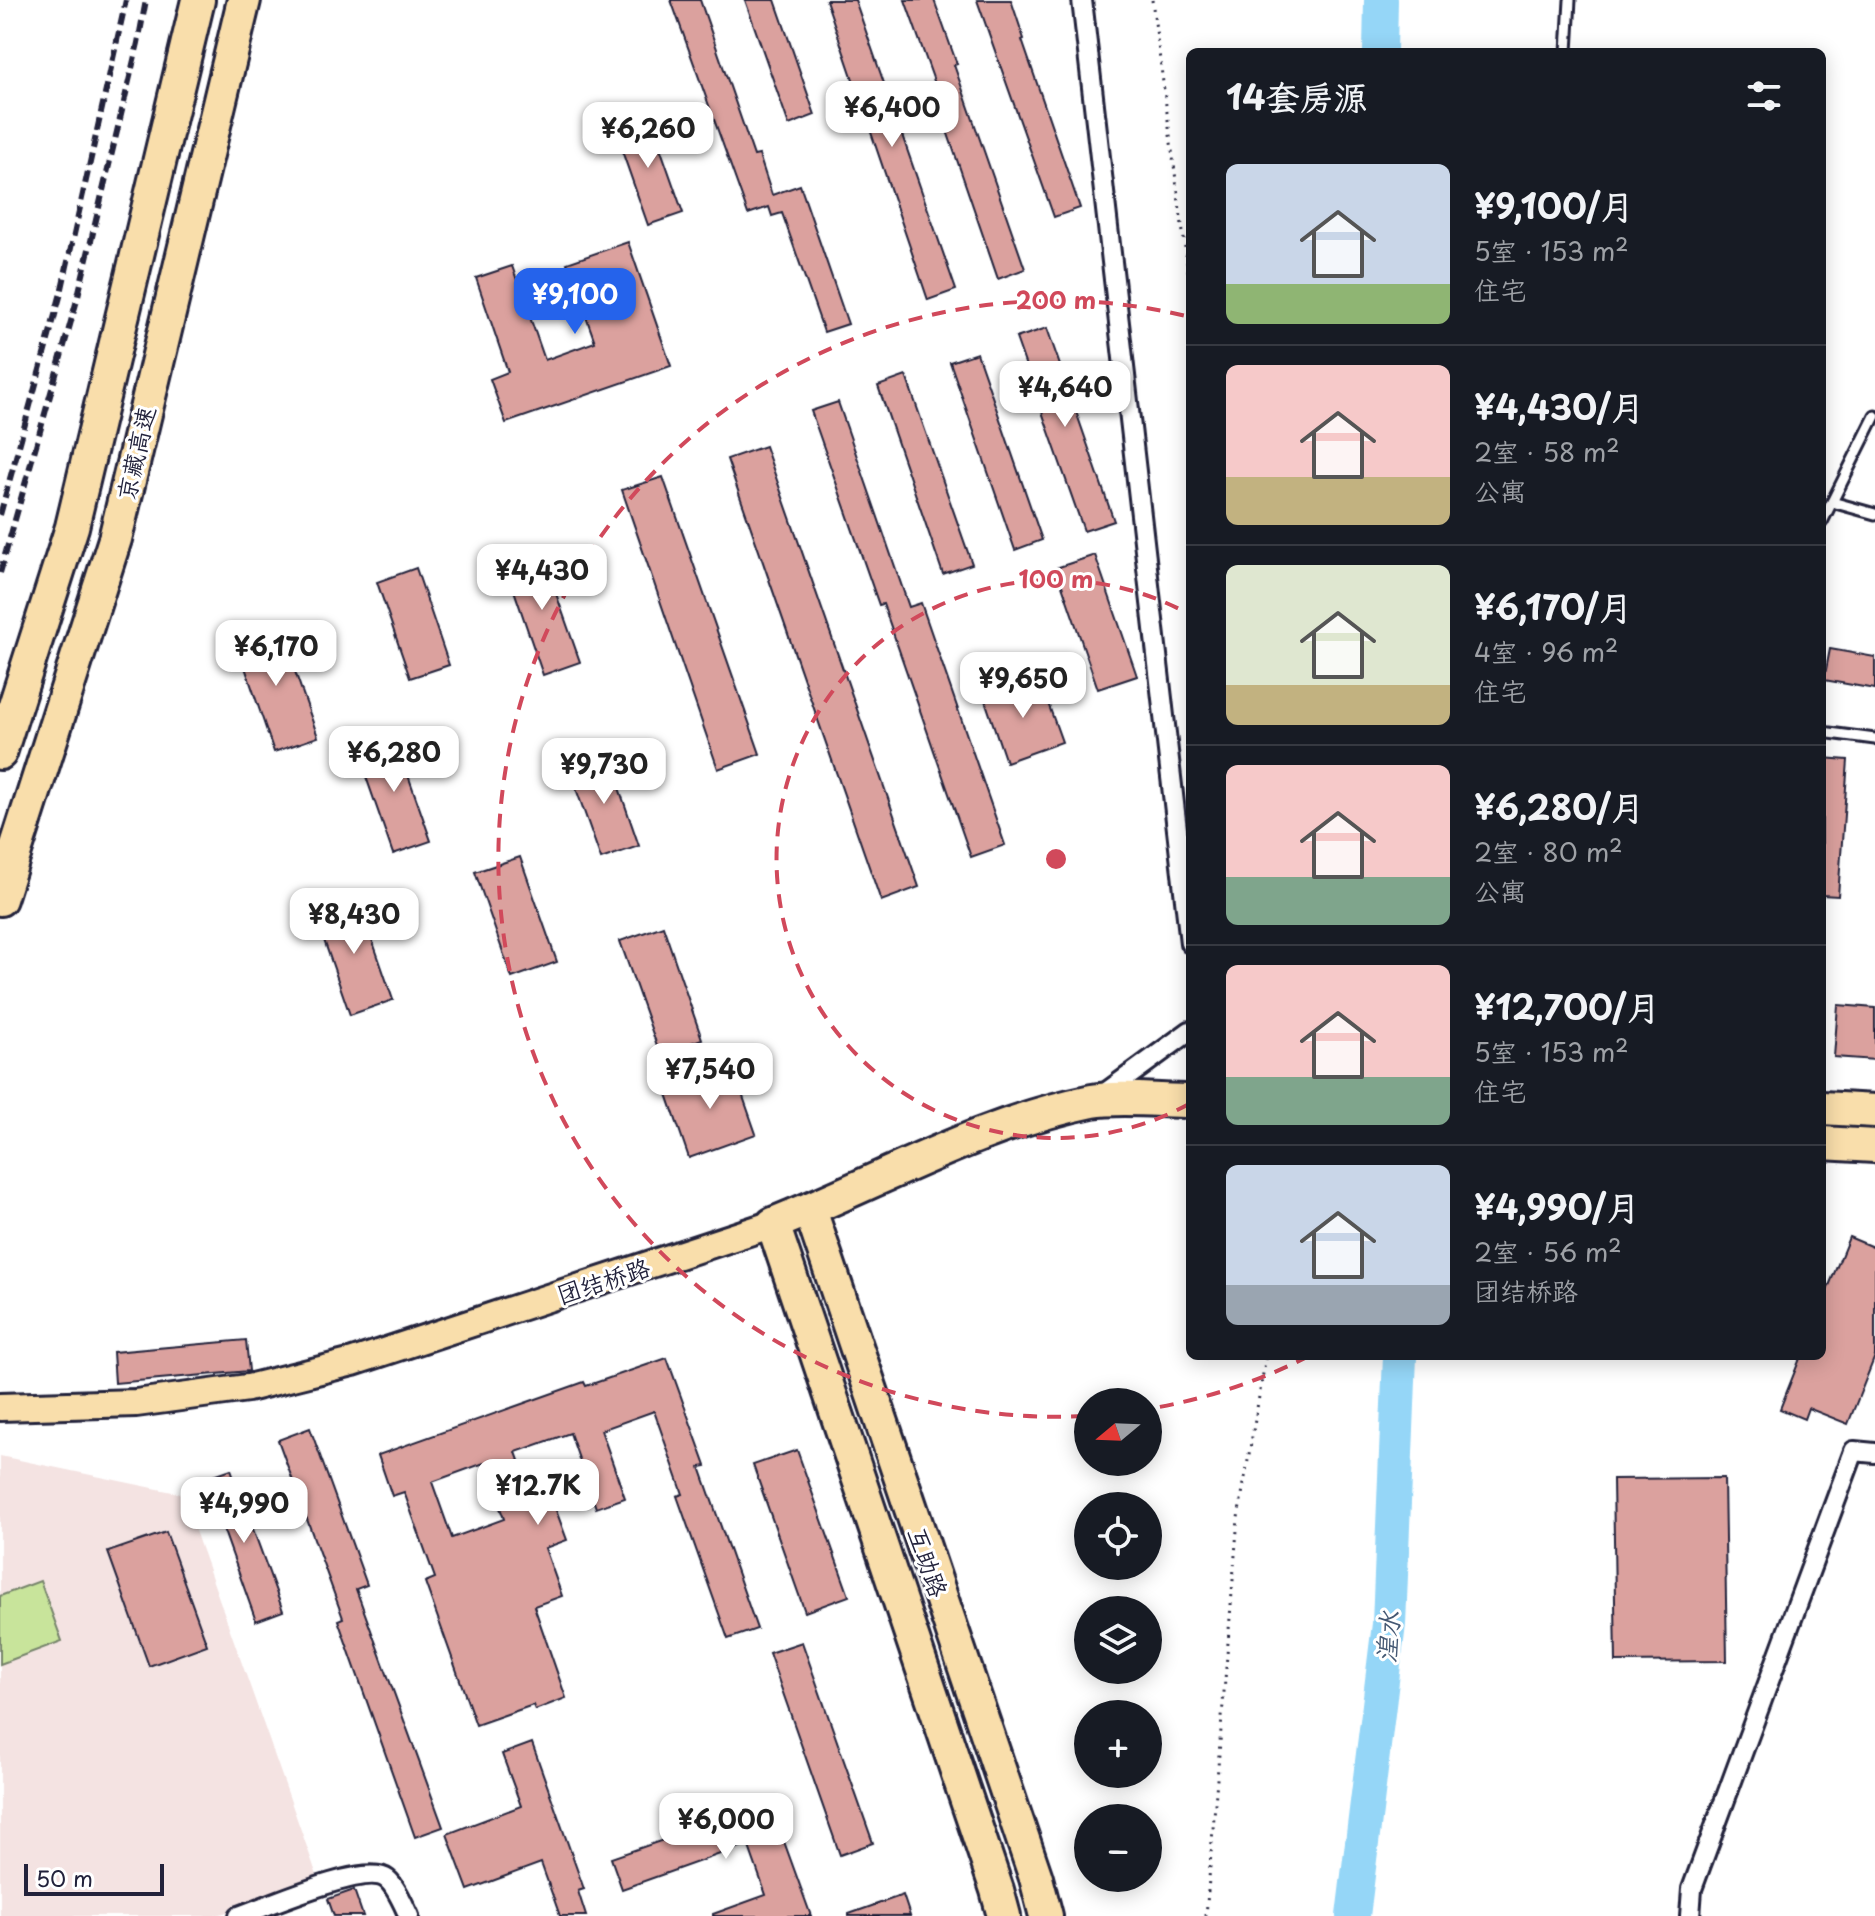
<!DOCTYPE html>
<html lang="zh">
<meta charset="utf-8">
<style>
:root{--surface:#171b24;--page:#242831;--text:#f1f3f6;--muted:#9ea1a6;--line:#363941;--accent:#2563eb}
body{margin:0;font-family:"Playpen Sans","LXGW WenKai TC",sans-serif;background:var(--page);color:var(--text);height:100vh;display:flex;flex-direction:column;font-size:30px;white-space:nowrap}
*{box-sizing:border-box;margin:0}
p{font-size:26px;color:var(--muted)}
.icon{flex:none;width:44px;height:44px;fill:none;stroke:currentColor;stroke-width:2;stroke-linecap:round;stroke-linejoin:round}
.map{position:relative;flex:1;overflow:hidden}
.side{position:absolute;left:1186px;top:48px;width:640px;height:1312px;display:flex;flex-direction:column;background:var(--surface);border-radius:12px;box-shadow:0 4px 20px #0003}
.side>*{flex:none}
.needle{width:52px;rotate:251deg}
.buttons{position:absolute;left:1074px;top:1388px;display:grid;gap:16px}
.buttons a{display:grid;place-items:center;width:88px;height:88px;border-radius:50%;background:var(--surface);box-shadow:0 4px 20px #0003;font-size:40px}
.scale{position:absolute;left:24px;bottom:20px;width:140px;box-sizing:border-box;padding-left:8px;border:4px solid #22223b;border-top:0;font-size:22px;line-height:28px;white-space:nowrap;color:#22223b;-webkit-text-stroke:6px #fff;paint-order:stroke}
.price{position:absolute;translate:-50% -68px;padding:0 18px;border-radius:16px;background:#fff;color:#222;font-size:26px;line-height:52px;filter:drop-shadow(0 2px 4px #0008)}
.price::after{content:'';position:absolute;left:50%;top:48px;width:24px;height:18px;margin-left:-12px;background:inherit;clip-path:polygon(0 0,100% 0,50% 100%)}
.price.on{background:var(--accent);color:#fff}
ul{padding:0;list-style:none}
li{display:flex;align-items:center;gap:24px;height:200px;padding:0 40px}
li+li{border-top:2px solid var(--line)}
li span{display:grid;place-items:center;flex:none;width:224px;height:160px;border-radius:12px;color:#555}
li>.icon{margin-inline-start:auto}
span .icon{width:96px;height:96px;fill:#fffc;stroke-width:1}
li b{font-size:34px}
h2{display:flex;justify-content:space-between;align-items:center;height:96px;padding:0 40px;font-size:34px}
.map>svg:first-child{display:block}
.built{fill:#f4e3e2}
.green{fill:#c8e49b;stroke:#75836b;stroke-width:2}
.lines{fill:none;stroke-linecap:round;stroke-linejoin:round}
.river{stroke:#95d6f7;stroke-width:34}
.building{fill:#dba19e;stroke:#22223b;stroke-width:2;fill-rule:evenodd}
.lane-casing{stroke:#22223b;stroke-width:15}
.street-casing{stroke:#22223b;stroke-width:24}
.primary-casing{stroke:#22223b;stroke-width:32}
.highway-casing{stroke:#22223b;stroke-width:38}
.path{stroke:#22223b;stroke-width:3;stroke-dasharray:2 6;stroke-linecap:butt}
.lane{stroke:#fff;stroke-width:9}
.street{stroke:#fff;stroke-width:18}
.primary{stroke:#f9deab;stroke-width:26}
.highway{stroke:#f9deab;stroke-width:32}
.rail{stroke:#22223b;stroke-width:6;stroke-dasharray:12 6;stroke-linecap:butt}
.ring{fill:none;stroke:#d1495b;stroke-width:4;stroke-dasharray:14 10}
.labels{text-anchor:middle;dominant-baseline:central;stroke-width:6;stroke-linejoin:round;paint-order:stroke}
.street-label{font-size:24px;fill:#22223b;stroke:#fff}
.water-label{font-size:26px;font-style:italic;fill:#445873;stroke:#fff}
.centre{fill:#d1495b;stroke:#fff;stroke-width:4}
.ring-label{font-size:24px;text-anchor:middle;font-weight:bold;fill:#d1495b;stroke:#fff;stroke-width:6;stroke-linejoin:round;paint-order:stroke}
</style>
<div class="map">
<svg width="1875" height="1916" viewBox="0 0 1875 1916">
<rect width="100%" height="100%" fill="#fff"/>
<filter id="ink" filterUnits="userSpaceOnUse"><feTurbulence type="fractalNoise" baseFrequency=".0125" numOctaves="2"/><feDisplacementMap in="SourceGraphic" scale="16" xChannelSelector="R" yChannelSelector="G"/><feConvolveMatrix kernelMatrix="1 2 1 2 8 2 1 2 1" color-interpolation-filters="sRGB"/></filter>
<g filter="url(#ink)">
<path class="built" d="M0 1456 182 1494 319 1881 215 1916H0Z"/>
<path class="green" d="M40 1581 62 1641 0 1664V1596Z"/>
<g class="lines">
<g class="river">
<path d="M1380 52 1381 0"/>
<path d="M1353 1916 1389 1624 1400 1356"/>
</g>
</g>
<g class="building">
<path d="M671 0H700L754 156 759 155 772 195 800 185 848 324 824 332 782 213 772 216 769 207 748 214Z"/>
<path d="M745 0H775L815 115 789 125Z"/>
<path d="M826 0H855L956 290 928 300Z"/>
<path d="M905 0H934L957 64 954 65 1025 269 998 279 935 96 939 95Z"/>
<path d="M977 0H1011L1024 39 1022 40 1080 208 1054 217Z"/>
<path d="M649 116 683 213 648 225 614 128Z"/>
<path d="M628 242 671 366 506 423 490 379 508 372 476 278 512 266 545 360 595 342 567 263Z"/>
<path d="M1047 328 1114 521 1084 531 1016 338Z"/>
<path d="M977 353 1042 540 1015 550 950 362Z"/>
<path d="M906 376 972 564 943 574 878 386Z"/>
<path d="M838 402 909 607 921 603 1005 845 971 857 883 604 879 605 811 411Z"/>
<path d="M765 446 919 887 881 901 727 459Z"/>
<path d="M663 477 760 754 718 769 622 490Z"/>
<path d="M540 548 580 662 543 675 504 561Z"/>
<path d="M1095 555 1137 676 1098 689 1056 568Z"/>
<path d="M416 568 449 665 410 678 377 582Z"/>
<path d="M278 623 318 737 274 752 235 638Z"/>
<path d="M1830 649 1875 657V689L1824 680Z"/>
<path d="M1039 678 1062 742 1006 762 984 697Z"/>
<path d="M394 735 431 841 393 854 356 748Z"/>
<path d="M607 753 639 846 601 859 568 766Z"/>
<path d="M1822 758 1848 760 1838 896 1822 895Z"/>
<path d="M520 857 557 962 512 978 475 872Z"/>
<path d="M357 896 393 1000 350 1015 314 911Z"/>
<path d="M663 926 702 1039 660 1054 620 941Z"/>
<path d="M1838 1005 1875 1008V1060L1834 1057Z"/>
<path d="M732 1065 756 1134 689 1158 665 1088Z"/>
<path d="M1849 1237 1875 1248V1356L1848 1424 1808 1408 1804 1419 1780 1409 1801 1356H1822V1303Z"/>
<path d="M246 1340 249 1371 115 1383 113 1352Z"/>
<path d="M667 1358 706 1466 700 1467 757 1629 728 1639 677 1496 683 1494 654 1411 601 1430 625 1498 596 1508 570 1433 516 1452 536 1508 553 1502 567 1540 545 1548 562 1596 534 1606 566 1698 535 1710 533 1705 476 1725 425 1582 435 1578 404 1492 392 1496 378 1455 584 1382 586 1386ZM484 1463 504 1519 452 1538 432 1482Z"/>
<path d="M310 1428 367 1585 356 1589 443 1827 415 1837 338 1620 343 1618 278 1440Z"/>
<path d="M797 1450 849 1596 805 1612 753 1465Z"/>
<path d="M231 1469 283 1611 256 1621 205 1478Z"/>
<path d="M1724 1478 1727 1661 1616 1662 1613 1479Z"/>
<path d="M166 1532 207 1645 149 1666 108 1552Z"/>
<path d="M802 1642 873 1843 840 1855 769 1653Z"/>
<path d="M532 1743 584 1889 578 1891 586 1916H560L541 1863 468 1890 447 1834 521 1806 502 1754Z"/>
<path d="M770 1803 811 1916H713V1914L766 1895 748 1844 622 1889 611 1858Z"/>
<path d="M354 1890 363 1916H334L328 1899Z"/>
<path d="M903 1895 910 1916H849V1914Z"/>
</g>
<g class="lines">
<g class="lane-casing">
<g id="lane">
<path d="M1567 52 1570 0"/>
<path d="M1832 502 1875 514"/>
<path d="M1822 522 1875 416"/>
<path d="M1822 732 1875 739"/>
</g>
</g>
<g class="street-casing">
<g id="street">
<path d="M1082 0 1190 943"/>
<path d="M1101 1096 1190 1031"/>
<path d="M239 1916C265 1907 366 1862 387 1879 396 1886 404 1906 409 1916"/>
<path d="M1690 1916 1692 1889 1854 1451 1875 1453"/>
</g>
</g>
<g class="primary-casing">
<path id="primary" d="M0 1407 136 1403 248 1388 353 1362 773 1224"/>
</g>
<g class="highway-casing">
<g id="highway">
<path d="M0 753 72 527 198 0"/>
<path d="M0 899 115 539 244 0"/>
<path d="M1822 1108 1875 1111"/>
<path d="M1822 1143 1875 1146"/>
<path d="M810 1210 1036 1878 1046 1916"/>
<path d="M1004 1916 997 1890 773 1224C879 1182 979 1124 1092 1101 1119 1096 1162 1101 1190 1101"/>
</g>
</g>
<g class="path">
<path d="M1152 0 1190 285"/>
<path d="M1206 1916 1238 1518 1266 1356"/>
</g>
<use href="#lane" class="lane"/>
<use href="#street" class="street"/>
<use href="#primary" class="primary"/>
<use href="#highway" class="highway"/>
<g class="rail">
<path d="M0 515 61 293 126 0"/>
<path d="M0 573 77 300 138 43 146 0"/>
</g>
</g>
</g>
<g class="ring">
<path d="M1189 1104A279 279 0 1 1 1189 614"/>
<path d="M1309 1356A558 558 0 0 1 1148 1409M1085 1416A558 558 0 1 1 1186 316"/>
</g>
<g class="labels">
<g class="street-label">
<text transform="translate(135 453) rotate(-77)">京藏高速</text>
<text transform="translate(603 1280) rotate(-18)">团结桥路</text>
<text transform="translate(929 1562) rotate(71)">互助路</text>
</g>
<g class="water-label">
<text transform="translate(1387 1637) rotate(-85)">湟水</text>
</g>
</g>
<circle cx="1056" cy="859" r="12" class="centre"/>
<g class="ring-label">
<text x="1056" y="309">200 m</text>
<text x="1056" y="588">100 m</text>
</g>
</svg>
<div class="buttons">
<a><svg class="needle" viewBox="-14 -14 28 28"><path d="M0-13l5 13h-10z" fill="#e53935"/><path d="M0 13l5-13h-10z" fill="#9ea1a6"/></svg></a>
<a><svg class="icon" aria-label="locate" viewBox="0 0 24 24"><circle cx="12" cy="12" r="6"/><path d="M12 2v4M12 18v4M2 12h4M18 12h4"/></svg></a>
<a><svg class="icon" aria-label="layers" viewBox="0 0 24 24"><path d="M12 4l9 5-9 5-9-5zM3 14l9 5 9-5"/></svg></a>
<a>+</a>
<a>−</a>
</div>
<div class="scale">50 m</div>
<b class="price" style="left:892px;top:149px">¥6,400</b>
<b class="price" style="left:648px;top:170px">¥6,260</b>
<b class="price on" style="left:575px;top:336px">¥9,100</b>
<b class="price" style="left:1065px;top:429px">¥4,640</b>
<b class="price" style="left:542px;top:612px">¥4,430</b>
<b class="price" style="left:276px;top:688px">¥6,170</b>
<b class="price" style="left:1023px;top:720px">¥9,650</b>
<b class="price" style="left:394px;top:794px">¥6,280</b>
<b class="price" style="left:604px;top:806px">¥9,730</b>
<b class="price" style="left:354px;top:956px">¥8,430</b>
<b class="price" style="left:710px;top:1111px">¥7,540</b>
<b class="price" style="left:538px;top:1527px">¥12.7K</b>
<b class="price" style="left:244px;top:1545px">¥4,990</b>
<b class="price" style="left:726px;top:1861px">¥6,000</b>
<section class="side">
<h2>14套房源<svg class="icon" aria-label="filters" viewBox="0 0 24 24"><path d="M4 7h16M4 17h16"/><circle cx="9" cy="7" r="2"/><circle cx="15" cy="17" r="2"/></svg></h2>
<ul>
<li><span style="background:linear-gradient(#c9d6e8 75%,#8fb573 0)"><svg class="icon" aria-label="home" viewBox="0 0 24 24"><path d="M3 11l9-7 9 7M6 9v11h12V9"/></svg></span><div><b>¥9,100/月</b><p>5室 · 153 m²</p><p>住宅</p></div></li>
<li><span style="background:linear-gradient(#f6c9c9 70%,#c2b280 0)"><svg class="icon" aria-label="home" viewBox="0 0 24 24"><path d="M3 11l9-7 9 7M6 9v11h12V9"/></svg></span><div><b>¥4,430/月</b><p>2室 · 58 m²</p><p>公寓</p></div></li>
<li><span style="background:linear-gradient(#dfe7d0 75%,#c2b280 0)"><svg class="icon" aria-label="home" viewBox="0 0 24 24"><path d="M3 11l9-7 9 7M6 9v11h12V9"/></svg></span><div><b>¥6,170/月</b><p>4室 · 96 m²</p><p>住宅</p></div></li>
<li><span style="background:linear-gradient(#f6c9c9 70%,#7fa58c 0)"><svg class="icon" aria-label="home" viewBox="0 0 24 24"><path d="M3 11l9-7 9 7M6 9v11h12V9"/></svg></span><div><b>¥6,280/月</b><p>2室 · 80 m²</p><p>公寓</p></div></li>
<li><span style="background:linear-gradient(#f6c9c9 70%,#7fa58c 0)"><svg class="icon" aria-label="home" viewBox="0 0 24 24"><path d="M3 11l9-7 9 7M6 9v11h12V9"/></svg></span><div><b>¥12,700/月</b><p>5室 · 153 m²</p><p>住宅</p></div></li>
<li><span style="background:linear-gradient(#c9d6e8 75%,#9aa5b1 0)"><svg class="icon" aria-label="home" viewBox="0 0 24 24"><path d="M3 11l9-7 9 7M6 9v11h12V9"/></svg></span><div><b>¥4,990/月</b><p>2室 · 56 m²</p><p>团结桥路</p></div></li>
</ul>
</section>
</div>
